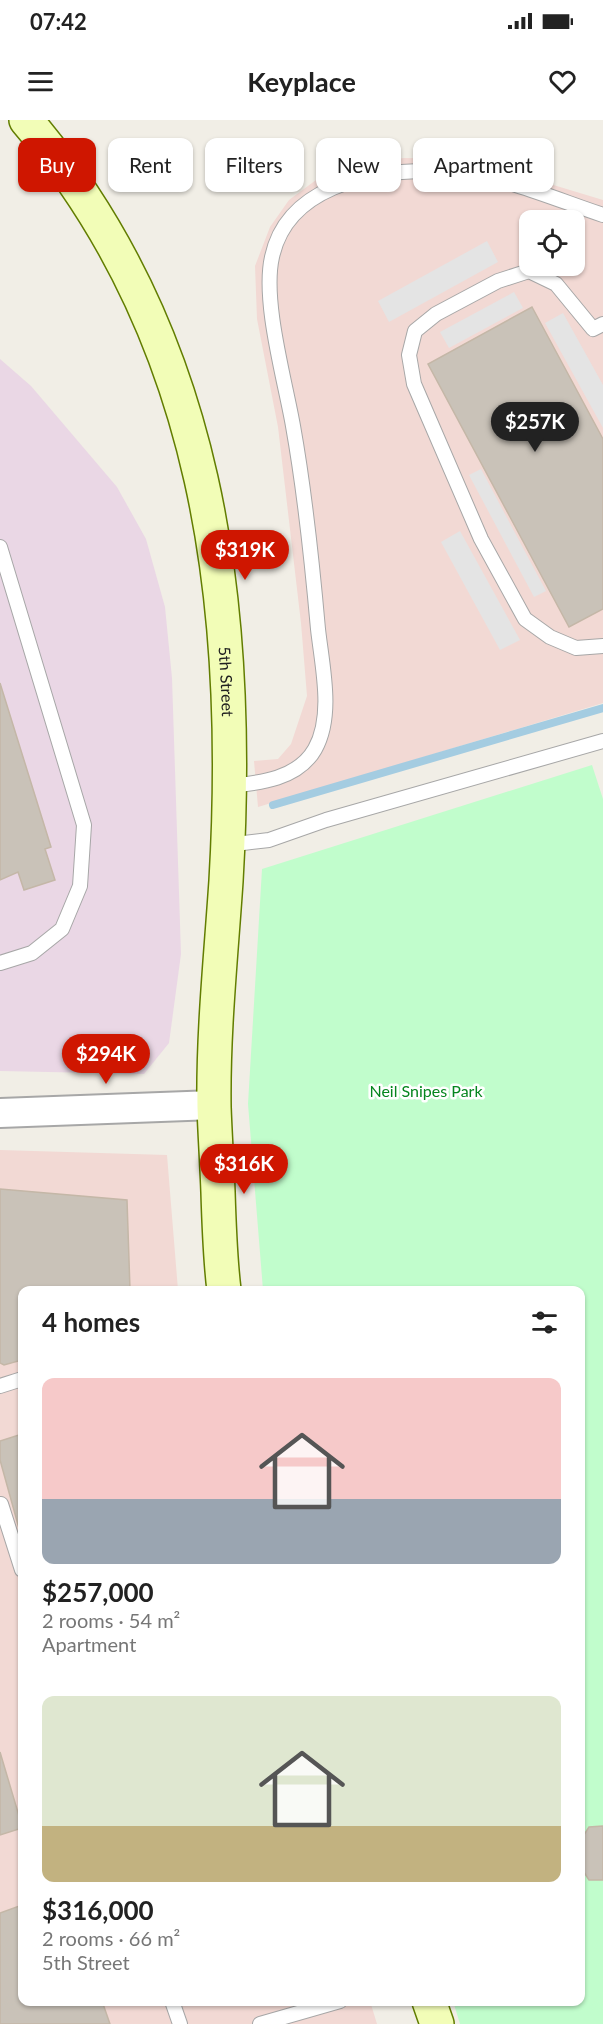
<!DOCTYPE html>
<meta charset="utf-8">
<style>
:root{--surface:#fff;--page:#f6f6f6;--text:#222;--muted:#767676;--accent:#cf1600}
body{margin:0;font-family:Lato,sans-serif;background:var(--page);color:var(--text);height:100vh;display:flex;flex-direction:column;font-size:22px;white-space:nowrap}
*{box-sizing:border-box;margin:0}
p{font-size:20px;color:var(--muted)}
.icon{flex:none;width:33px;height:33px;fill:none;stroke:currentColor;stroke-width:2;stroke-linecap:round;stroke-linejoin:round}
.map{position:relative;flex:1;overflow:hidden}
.drawer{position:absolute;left:18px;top:1166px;width:567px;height:720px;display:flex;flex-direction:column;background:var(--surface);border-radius:12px;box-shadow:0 2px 4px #0004}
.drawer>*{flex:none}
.guide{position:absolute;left:18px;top:18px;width:567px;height:54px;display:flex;gap:12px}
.controls{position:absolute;left:519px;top:90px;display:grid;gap:12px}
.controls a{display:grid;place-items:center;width:66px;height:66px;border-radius:12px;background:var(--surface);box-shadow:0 2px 4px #0004;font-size:30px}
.price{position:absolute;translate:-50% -51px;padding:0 14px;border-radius:21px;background:var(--accent);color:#fff;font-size:20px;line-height:39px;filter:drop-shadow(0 2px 3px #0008)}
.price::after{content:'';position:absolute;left:50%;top:36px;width:18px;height:14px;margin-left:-9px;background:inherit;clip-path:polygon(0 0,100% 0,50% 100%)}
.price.selected{background:#222;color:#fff}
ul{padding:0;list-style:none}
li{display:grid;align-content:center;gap:12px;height:318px;padding:0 24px}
li span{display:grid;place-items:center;height:186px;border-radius:12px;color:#555}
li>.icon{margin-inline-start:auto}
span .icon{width:108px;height:108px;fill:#fffc;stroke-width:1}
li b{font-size:26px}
h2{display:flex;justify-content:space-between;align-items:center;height:72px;padding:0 24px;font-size:26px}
.chip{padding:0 21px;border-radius:12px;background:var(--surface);box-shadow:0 2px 4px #0004;font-size:21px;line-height:54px}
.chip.selected{background:var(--accent);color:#fff}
.status{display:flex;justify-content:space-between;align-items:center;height:42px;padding:0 30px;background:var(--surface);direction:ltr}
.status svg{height:16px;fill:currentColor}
header{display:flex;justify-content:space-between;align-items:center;height:78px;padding:0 24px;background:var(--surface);font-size:27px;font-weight:700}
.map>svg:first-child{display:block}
.commercial{fill:#f2d9d4;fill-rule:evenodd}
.industrial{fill:#ead7e5}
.park{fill:#c1fdcc}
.parking{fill:#e4e4e4}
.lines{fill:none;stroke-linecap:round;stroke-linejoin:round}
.stream{stroke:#a4cce1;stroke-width:8}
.building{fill:#c9c2b8;stroke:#c4b7a7;stroke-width:1.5}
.lane-casing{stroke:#a7a7a7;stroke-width:16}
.street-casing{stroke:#a7a7a7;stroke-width:32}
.secondary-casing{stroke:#627d00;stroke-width:36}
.lane{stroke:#fff;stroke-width:14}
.street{stroke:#fff;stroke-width:28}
.secondary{stroke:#f2fdb7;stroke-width:33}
.labels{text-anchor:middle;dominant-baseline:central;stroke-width:5;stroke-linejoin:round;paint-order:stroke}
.street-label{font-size:16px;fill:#202020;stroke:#fff}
.park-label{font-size:16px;fill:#05861e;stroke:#fff}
</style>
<div class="status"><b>07:42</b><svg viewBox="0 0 49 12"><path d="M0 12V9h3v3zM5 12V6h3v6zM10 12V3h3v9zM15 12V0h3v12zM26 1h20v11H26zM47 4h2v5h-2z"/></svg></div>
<header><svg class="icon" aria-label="menu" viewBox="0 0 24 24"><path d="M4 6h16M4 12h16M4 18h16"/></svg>Keyplace<svg class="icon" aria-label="heart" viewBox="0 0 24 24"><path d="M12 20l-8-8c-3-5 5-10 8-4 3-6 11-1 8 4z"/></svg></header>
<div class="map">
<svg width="603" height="1904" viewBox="0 0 603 1904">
<rect width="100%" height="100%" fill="#f1eee6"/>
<g class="commercial">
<path d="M404 38 468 39 603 80V583L258 687 254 641 278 639 291 624 307 576 301 503 278 307 257 199 255 146 270 107 289 80 316 60 350 45ZM530 100H574V146H530Z"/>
<path d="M0 1030 167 1035 178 1170H22V1881H370L377 1904H0Z"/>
</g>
<path class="industrial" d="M0 239 31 266 117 367 146 419 165 487 172 558 181 834 169 923 144 954 0 951Z"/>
<path class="park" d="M592 645 603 679V1904H460L453 1881H580V1170H263L248 984 262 749Z"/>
<g class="parking">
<path d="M487 121 498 142 389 202 378 181Z"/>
<path d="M514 172 523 188 449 228 440 212Z"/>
<path d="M563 193 603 265V308L545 203Z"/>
<path d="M481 349 546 471 534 477 469 355Z"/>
<path d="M460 411 520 520 500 530 441 422Z"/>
</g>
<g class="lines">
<path class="stream" d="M273 685 603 588"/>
</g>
<g class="building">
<path d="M532 187 603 319V489L569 507 428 244Z"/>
<path d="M0 563 51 727 45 729 55 760 24 770 18 752 0 760Z"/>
<path d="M0 1069 127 1080 130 1170H22V1240L4 1245 0 1243Z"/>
<path d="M22 1314V1411L20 1412 0 1340V1321Z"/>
<path d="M0 1632 22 1706V1708L0 1715Z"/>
<path d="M603 1706V1760H589L580 1746V1721L589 1707Z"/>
<path d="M22 1785V1881H102L110 1904H0V1793Z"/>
</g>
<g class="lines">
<g class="lane-casing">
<g id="lane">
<path d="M603 204 593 209 556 164 529 151 498 161 436 194 415 211 409 235 414 264 481 419 525 499 550 517 576 528 603 526"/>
<path d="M0 427 84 705 80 766 62 809 32 833 0 843"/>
<path d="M229 666C260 663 298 659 315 629 334 595 322 546 318 509 312 441 305 373 293 306 285 260 262 181 272 137 287 67 368 51 429 51 440 51 452 50 463 52 511 60 558 80 603 95"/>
<path d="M227 725 269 720 326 700 603 621"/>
<path d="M0 1266 22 1259"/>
<path d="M1 1384 22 1450"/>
<path d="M172 1881 180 1904"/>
<path d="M260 1904 340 1881"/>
</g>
</g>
<g class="street-casing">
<path id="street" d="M0 993 214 985"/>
</g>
<g class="secondary-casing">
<g id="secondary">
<path id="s1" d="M26 0C210 215 242 488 226 761 221 836 213 911 214 987 215 1015 217 1044 218 1072 219 1105 220 1138 224 1170"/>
<path d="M429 1881 437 1904"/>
</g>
</g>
<use href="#lane" class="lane"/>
<use href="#street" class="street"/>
<use href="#secondary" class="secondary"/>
</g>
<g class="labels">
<g class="street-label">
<text stroke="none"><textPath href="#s1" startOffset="608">5th Street</textPath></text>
</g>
<g class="park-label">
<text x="426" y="970">Neil Snipes Park</text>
</g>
</g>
</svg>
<div class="controls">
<a><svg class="icon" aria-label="locate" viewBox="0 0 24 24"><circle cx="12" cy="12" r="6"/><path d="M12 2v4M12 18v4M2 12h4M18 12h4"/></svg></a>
</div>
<b class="price selected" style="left:535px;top:333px">$257K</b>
<b class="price" style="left:245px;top:461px">$319K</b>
<b class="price" style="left:106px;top:965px">$294K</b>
<b class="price" style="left:244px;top:1075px">$316K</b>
<div class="guide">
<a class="chip selected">Buy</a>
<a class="chip">Rent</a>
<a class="chip">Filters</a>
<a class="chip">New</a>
<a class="chip">Apartment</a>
</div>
<section class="drawer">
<h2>4 homes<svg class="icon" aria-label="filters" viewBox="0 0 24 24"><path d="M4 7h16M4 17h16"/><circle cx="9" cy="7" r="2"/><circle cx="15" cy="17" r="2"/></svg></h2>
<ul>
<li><span style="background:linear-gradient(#f6c9c9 65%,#9aa5b1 0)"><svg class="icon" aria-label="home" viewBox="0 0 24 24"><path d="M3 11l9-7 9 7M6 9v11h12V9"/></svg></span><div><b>$257,000</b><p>2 rooms · 54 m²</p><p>Apartment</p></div></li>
<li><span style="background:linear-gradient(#dfe7d0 70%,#c2b280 0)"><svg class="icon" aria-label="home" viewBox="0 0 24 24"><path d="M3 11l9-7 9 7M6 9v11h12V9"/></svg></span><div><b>$316,000</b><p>2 rooms · 66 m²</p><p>5th Street</p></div></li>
</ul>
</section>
</div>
